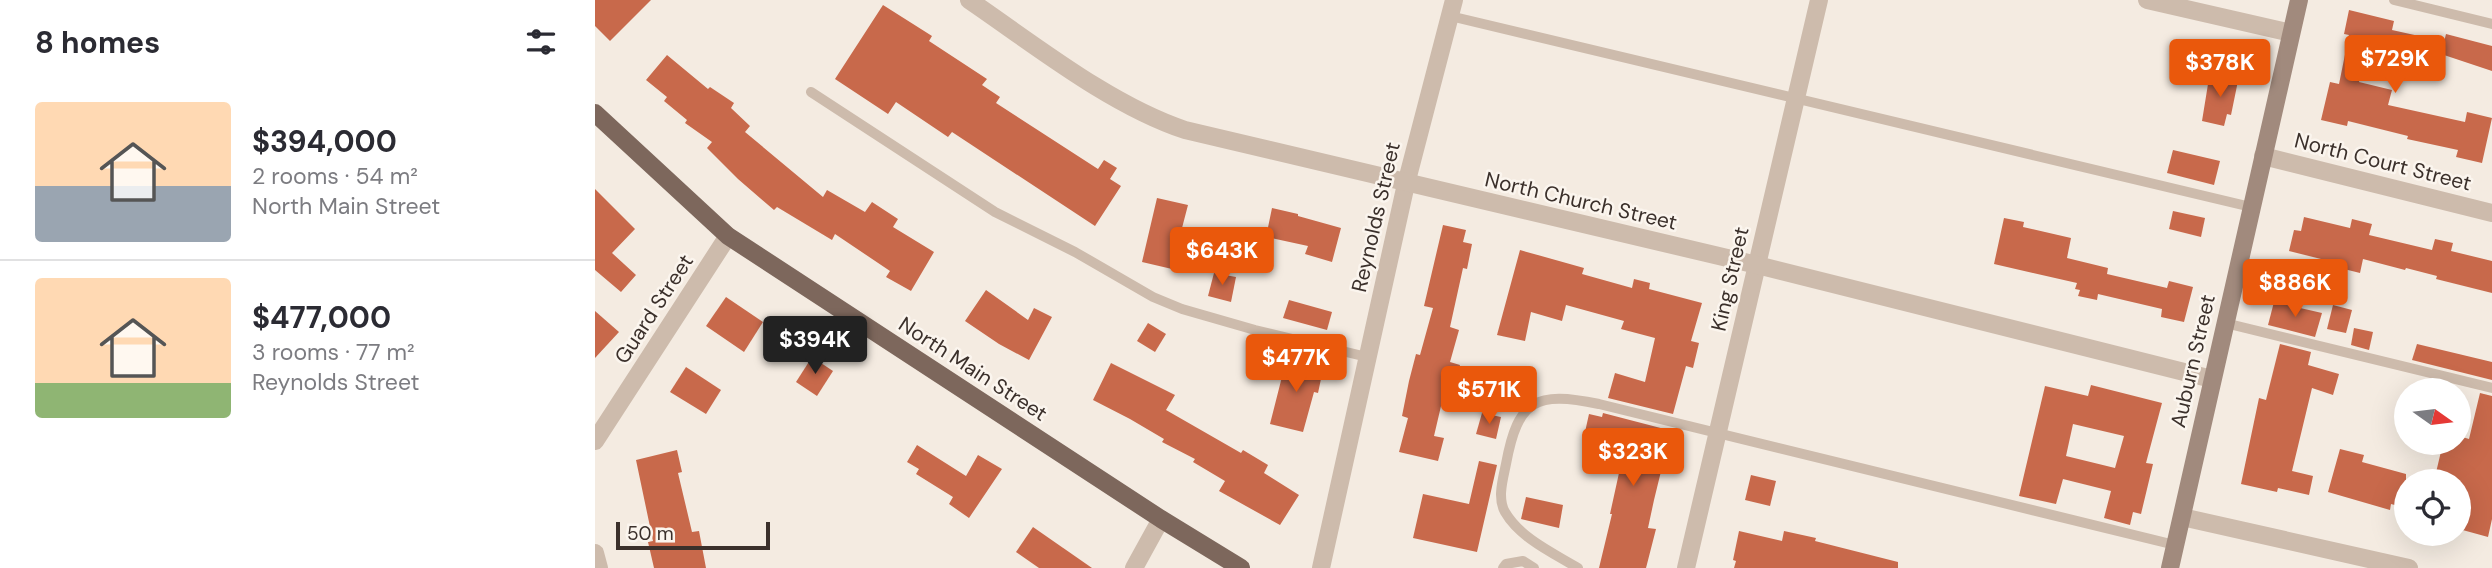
<!DOCTYPE html>
<meta charset="utf-8">
<style>
:root{--surface:#fff;--page:#f7f7f7;--text:#2b2b33;--muted:#7c7c81;--line:#e1e1e2;--accent:#ea580c}
body{margin:0;font-family:"DM Sans",sans-serif;background:var(--page);color:var(--text);height:100vh;display:flex;flex-direction:column;font-size:26px;white-space:nowrap}
*{box-sizing:border-box;margin:0}
p{font-size:23px;color:var(--muted)}
.icon{flex:none;width:38px;height:38px;fill:none;stroke:currentColor;stroke-width:2;stroke-linecap:round;stroke-linejoin:round}
.map{position:relative;flex:1;overflow:hidden}
.side{display:flex;flex-direction:column;background:var(--surface);width:595px}
.side>*{flex:none}
.needle{width:46px;rotate:104deg}
.fabs{position:absolute;left:1799px;top:378px;display:grid;gap:14px}
.fabs a{display:grid;place-items:center;width:77px;height:77px;border-radius:50%;background:var(--surface);box-shadow:0 7px 28px #0002;font-size:35px}
.scale{position:absolute;left:21px;bottom:18px;width:154px;box-sizing:border-box;padding-left:7px;border:4px solid #3b302b;border-top:0;font-size:19px;line-height:24px;white-space:nowrap;color:#3b302b;-webkit-text-stroke:5px #fbf5ee;paint-order:stroke}
.price{position:absolute;translate:-50% -60px;padding:0 16px;border-radius:7px;background:var(--accent);color:#fff;font-size:23px;line-height:46px;filter:drop-shadow(0 2px 4px #0008)}
.price::after{content:'';position:absolute;left:50%;top:42px;width:21px;height:16px;margin-left:-10px;background:inherit;clip-path:polygon(0 0,100% 0,50% 100%)}
.price.current{background:#222;color:#fff}
ul{padding:0;list-style:none}
li{display:flex;align-items:center;gap:21px;height:175px;padding:0 35px}
li+li{border-top:2px solid var(--line)}
li span{display:grid;place-items:center;flex:none;width:196px;height:140px;border-radius:7px;color:#555}
li>.icon{margin-inline-start:auto}
span .icon{width:84px;height:84px;fill:#fffc;stroke-width:1}
li b{font-size:30px}
h2{display:flex;justify-content:space-between;align-items:center;height:84px;padding:0 35px;font-size:30px}
main{display:flex;flex:1;min-height:0}
.map>svg:first-child{display:block}
.building{fill:#c8694b;fill-rule:evenodd}
.lines{fill:none;stroke-linecap:round;stroke-linejoin:round}
.service{stroke:#cdbbac;stroke-width:10}
.minor{stroke:#cdbbac;stroke-width:18}
.tertiary{stroke:#cdbbac;stroke-width:18}
.secondary{stroke:#a18a7d;stroke-width:18}
.primary{stroke:#7d675c;stroke-width:18}
.labels{text-anchor:middle;dominant-baseline:central;stroke-width:5;stroke-linejoin:round;paint-order:stroke}
.street-label{font-size:21px;fill:#3b302b;stroke:#fbf5ee}
</style>
<main>
<section class="side">
<h2>8 homes<svg class="icon" aria-label="filters" viewBox="0 0 24 24"><path d="M4 7h16M4 17h16"/><circle cx="9" cy="7" r="2"/><circle cx="15" cy="17" r="2"/></svg></h2>
<ul>
<li><span style="background:linear-gradient(#ffd9b3 60%,#9aa5b1 0)"><svg class="icon" aria-label="home" viewBox="0 0 24 24"><path d="M3 11l9-7 9 7M6 9v11h12V9"/></svg></span><div><b>$394,000</b><p>2 rooms · 54 m²</p><p>North Main Street</p></div></li>
<li><span style="background:linear-gradient(#ffd9b3 75%,#8fb573 0)"><svg class="icon" aria-label="home" viewBox="0 0 24 24"><path d="M3 11l9-7 9 7M6 9v11h12V9"/></svg></span><div><b>$477,000</b><p>3 rooms · 77 m²</p><p>Reynolds Street</p></div></li>
</ul>
</section>
<div class="map">
<svg width="1897" height="568" viewBox="0 0 1897 568">
<rect width="100%" height="100%" fill="#f4ebe1"/>
<g class="building">
<path d="M0 0H56L15 41 0 26Z"/>
<path d="M288 5 337 36 334 41 392 79 387 85 405 97 401 103 503 169 509 160 522 168 515 179 526 186 500 226 357 132 353 137 301 102 293 114 240 79Z"/>
<path d="M1754 10 1799 21 1797 30 1824 36 1818 59 1771 49 1764 82 1797 90 1793 105 1870 122 1872 112 1897 118 1887 163 1861 157 1863 150 1812 139 1813 136 1753 121 1752 126 1726 120 1735 82 1744 84 1754 35 1749 34Z"/>
<path d="M1851 34 1897 46V71L1846 54Z"/>
<path d="M72 55 113 89 115 87 139 103 136 108 155 126 150 132 228 197 232 190 270 212 277 202 303 219 298 227 339 252 316 291 291 277 295 271 240 234 237 240 182 207 179 210 143 179 112 148 117 142 90 123 92 120 69 101 72 97 51 80Z"/>
<path d="M1625 72 1644 76 1636 115 1632 114 1629 126 1607 121 1614 78 1621 80Z"/>
<path d="M1578 150 1625 161 1619 185 1572 173Z"/>
<path d="M0 189 40 229 17 253 41 275 26 292 0 270Z"/>
<path d="M562 198 593 205 587 228 610 234 605 255 582 250 577 269 547 262Z"/>
<path d="M677 208 703 214V216L746 228 737 262 710 254 713 246 671 237Z"/>
<path d="M1578 211 1610 218 1606 237 1574 229Z"/>
<path d="M1709 217 1755 228 1757 219 1777 224 1774 235 1837 250 1840 239 1858 243 1856 251 1897 261V293L1841 279 1842 276 1811 268 1810 270 1768 259 1765 273 1737 266 1738 262 1694 251 1699 230 1706 231Z"/>
<path d="M1409 218 1429 222 1428 227 1476 238 1472 258 1513 268 1512 274 1572 288 1574 281 1598 287 1589 322 1566 317 1567 309 1503 294 1502 300 1483 296 1485 290 1480 289 1482 283 1399 264Z"/>
<path d="M848 225 871 230 868 242 877 244 872 269 868 268 855 327 864 330 855 362 865 365 858 392 850 389 839 436 849 438 843 461 804 452 813 418 807 416 814 381 821 354 825 355 838 308 829 306Z"/>
<path d="M925 250 989 268 987 274 1037 288 1039 279 1055 283 1054 289 1107 303 1096 341 1104 343 1098 368 1091 366 1078 414 1013 398 1020 373 1050 382 1060 338 1026 329 1029 321 971 305 967 321 936 312 930 341 902 335Z"/>
<path d="M619 273 641 277 636 302 613 296Z"/>
<path d="M391 290 433 320 439 308 457 317 434 360 404 344 370 321Z"/>
<path d="M131 297 168 322 149 352 111 326Z"/>
<path d="M694 300 737 312 732 330 688 318Z"/>
<path d="M1679 302 1727 313 1720 337 1673 325Z"/>
<path d="M1738 305 1757 310 1751 333 1732 329Z"/>
<path d="M0 311 24 332 0 358Z"/>
<path d="M553 323 571 334 560 352 542 341Z"/>
<path d="M1759 328 1778 332 1774 350 1756 345Z"/>
<path d="M1685 344 1716 352 1713 365 1744 374 1738 395 1717 388 1697 471 1718 476 1714 495 1683 488 1682 492 1646 484 1664 398 1671 400Z"/>
<path d="M1822 344 1897 362V380L1817 360Z"/>
<path d="M217 357 238 371 222 396 201 382Z"/>
<path d="M692 357 729 365 723 393 719 392 708 432 675 424Z"/>
<path d="M516 363 580 395 571 410 646 453 648 450 673 465 669 473 704 495 685 525 624 491 630 481 598 462 600 459 567 442 569 439 535 419 498 400Z"/>
<path d="M91 367 126 390 111 414 75 392Z"/>
<path d="M1496 385 1567 403 1551 463 1558 464 1546 514 1538 512 1535 525 1509 518 1516 491 1468 479 1461 504 1424 496 1450 386 1493 396ZM1478 424 1529 436 1520 468 1471 456Z"/>
<path d="M1885 393 1897 396V519L1893 537 1864 529V481H1839L1848 443H1864V436L1874 439Z"/>
<path d="M887 413 906 417 901 439 881 434Z"/>
<path d="M1008 413 1081 432 1074 460 1069 459 1059 500 1053 528 1061 529 1051 568H1004L1017 514H1015L1031 441 990 432 994 414 1007 417Z"/>
<path d="M322 445 371 476 383 455 407 469 374 518 354 504 358 497 321 474 324 469 312 462Z"/>
<path d="M1745 449 1769 455 1767 462 1811 474V508L1796 504 1795 510 1733 492Z"/>
<path d="M82 450 87 472 83 473 97 532 104 531 111 568H59L53 542 58 541 41 460Z"/>
<path d="M884 461 902 465 882 552 818 538 828 494 874 504Z"/>
<path d="M1156 475 1181 481 1175 506 1150 500Z"/>
<path d="M931 497 968 505 964 528 926 519Z"/>
<path d="M438 527 497 568H444L421 552Z"/>
<path d="M1144 531 1187 541 1189 531 1221 538 1220 541 1303 562V568H1139L1141 561 1138 560Z"/>
</g>
<g class="lines">
<g class="service">
<path d="M1799 0 1897 24"/>
<path d="M855 16 1656 207"/>
<path d="M216 92 400 212 480 252 558 297 587 309 660 330 772 357"/>
<path d="M1630 323 1897 388"/>
<path d="M908 568 911 564 928 561 939 568"/>
<path d="M983 568C958 553 925 538 910 512 902 498 908 479 911 464 923 399 941 391 1004 404L1580 545"/>
</g>
<g class="minor">
<path d="M1552 0 1696 33"/>
<path d="M1668 156 1897 213"/>
<path d="M0 441 133 236"/>
<path d="M1587 517 1814 568"/>
<path d="M0 553 4 568"/>
<path d="M539 568 566 519"/>
<path d="M726 568 811 184 859 0"/>
<path d="M1091 568 1224 0"/>
</g>
<path class="tertiary" d="M374 0C440 45 515 105 590 130L1162 265 1617 379"/>
<path class="secondary" d="M1575 568 1704 0"/>
<path class="primary" d="M0 113 133 236 566 519 646 568"/>
</g>
<g class="labels">
<g class="street-label">
<text transform="translate(1788 162) rotate(14)">North Court Street</text>
<text transform="translate(986 201) rotate(13)">North Church Street</text>
<text transform="translate(781 217) rotate(-77)">Reynolds Street</text>
<text transform="translate(1135 279) rotate(-77)">King Street</text>
<text transform="translate(59 309) rotate(-57)">Guard Street</text>
<text transform="translate(1598 361) rotate(-77)">Auburn Street</text>
<text transform="translate(378 369) rotate(33)">North Main Street</text>
</g>
</g>
</svg>
<div class="fabs">
<a><svg class="needle" viewBox="-14 -14 28 28"><path d="M0-13l5 13h-10z" fill="#e53935"/><path d="M0 13l5-13h-10z" fill="#7c7c81"/></svg></a>
<a><svg class="icon" aria-label="locate" viewBox="0 0 24 24"><circle cx="12" cy="12" r="6"/><path d="M12 2v4M12 18v4M2 12h4M18 12h4"/></svg></a>
</div>
<div class="scale">50 m</div>
<b class="price" style="left:1800px;top:95px">$729K</b>
<b class="price" style="left:1625px;top:99px">$378K</b>
<b class="price" style="left:627px;top:287px">$643K</b>
<b class="price" style="left:1700px;top:319px">$886K</b>
<b class="price current" style="left:220px;top:376px">$394K</b>
<b class="price" style="left:701px;top:394px">$477K</b>
<b class="price" style="left:894px;top:426px">$571K</b>
<b class="price" style="left:1038px;top:488px">$323K</b>
</div>
</main>
